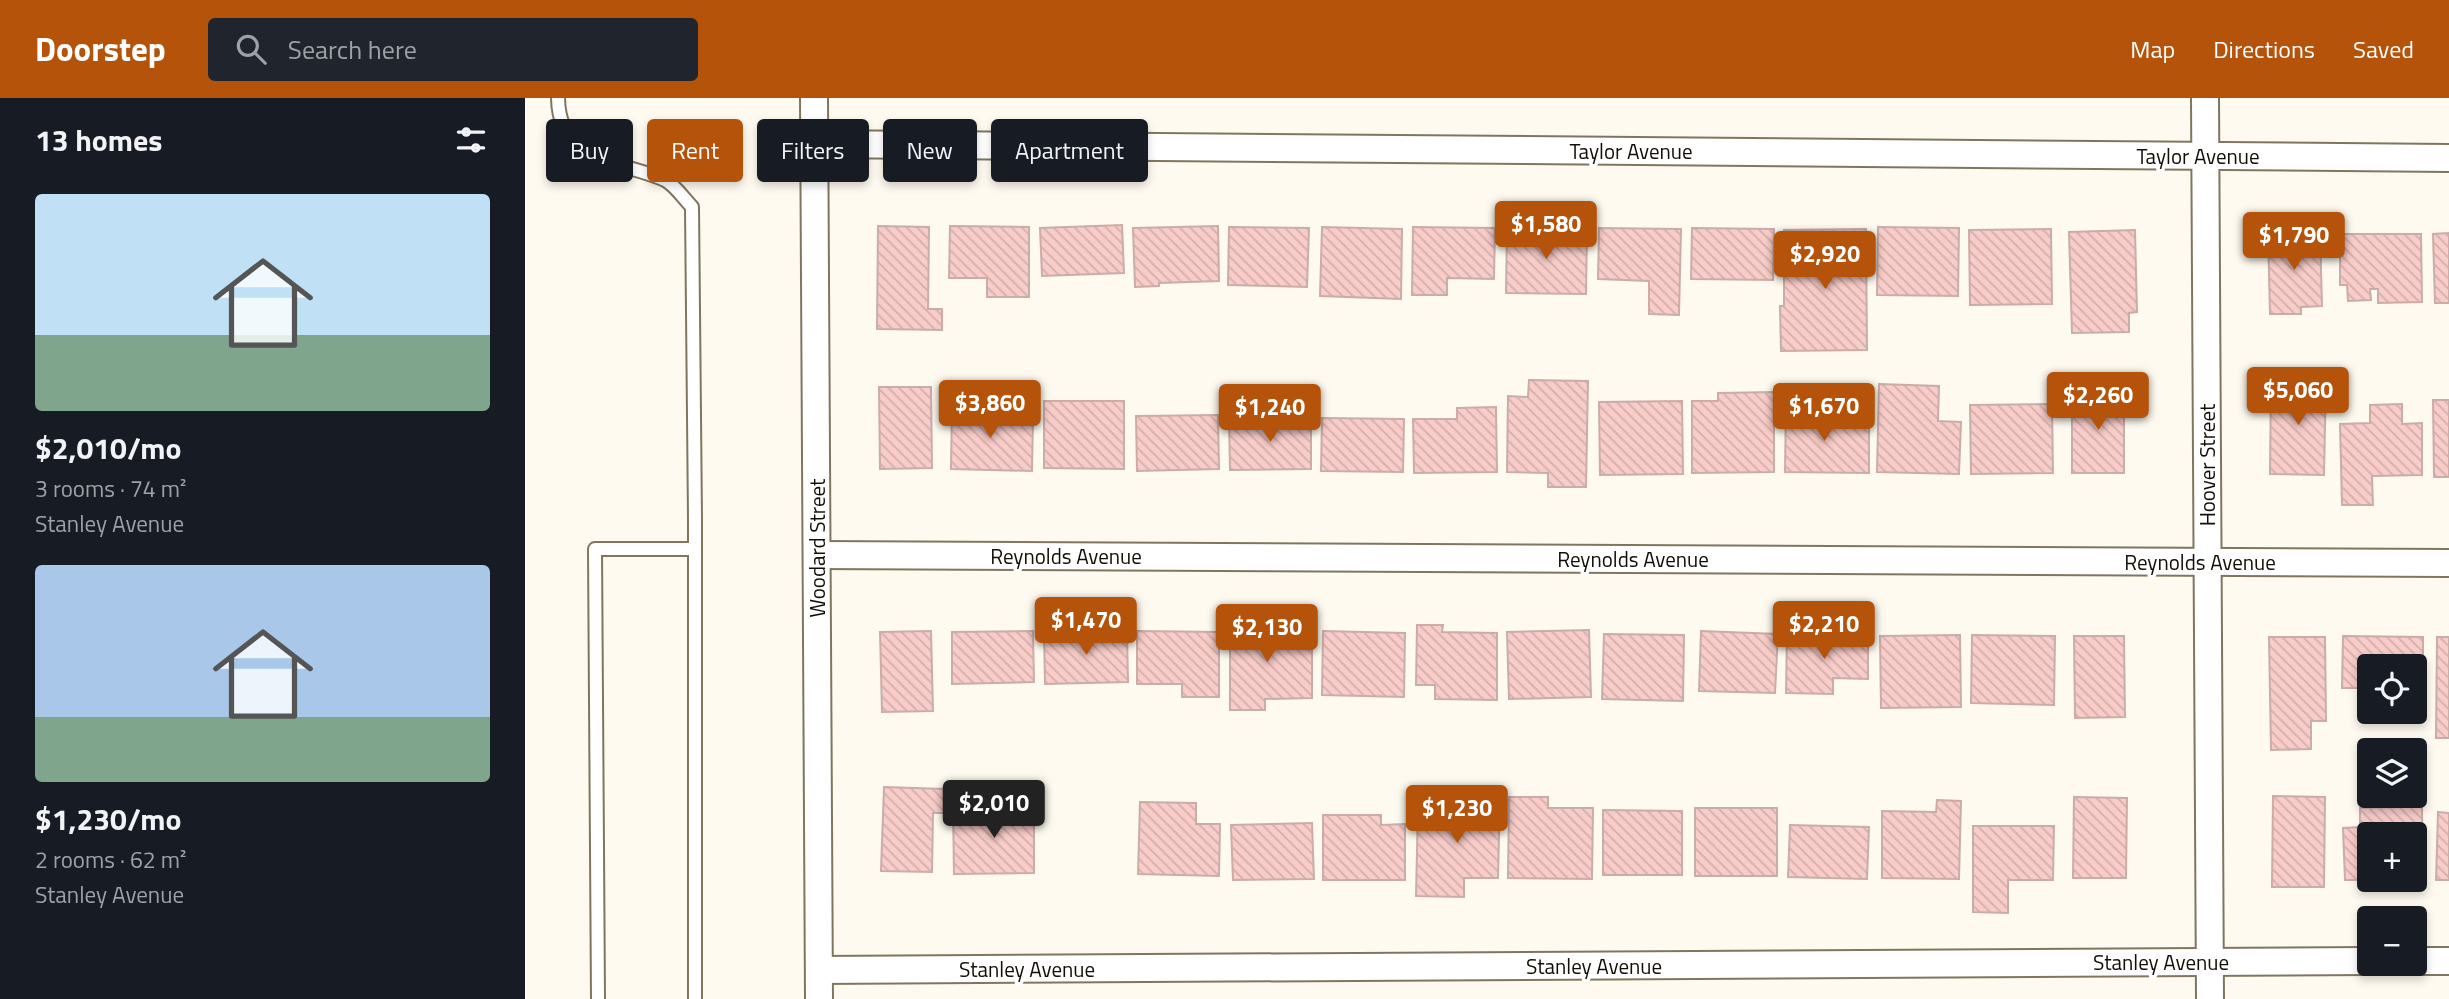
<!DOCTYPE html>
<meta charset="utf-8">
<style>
:root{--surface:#171b24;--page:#20242c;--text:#f1f3f6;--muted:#9ea1a6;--accent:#b45309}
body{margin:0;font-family:"Titillium Web",sans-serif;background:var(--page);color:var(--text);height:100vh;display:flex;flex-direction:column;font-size:26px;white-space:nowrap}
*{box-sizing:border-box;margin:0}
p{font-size:23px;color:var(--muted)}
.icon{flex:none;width:38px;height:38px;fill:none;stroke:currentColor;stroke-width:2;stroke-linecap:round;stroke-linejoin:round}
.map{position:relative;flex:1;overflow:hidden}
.sheet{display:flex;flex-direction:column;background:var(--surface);width:525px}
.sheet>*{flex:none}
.banner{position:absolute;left:21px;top:21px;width:665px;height:63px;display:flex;gap:14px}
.controls{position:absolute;left:1832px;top:556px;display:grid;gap:14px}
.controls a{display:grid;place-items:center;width:70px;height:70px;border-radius:7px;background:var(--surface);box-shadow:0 4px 10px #0003;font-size:35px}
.price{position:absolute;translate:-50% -60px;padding:0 16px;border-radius:7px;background:var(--accent);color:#fff;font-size:23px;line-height:46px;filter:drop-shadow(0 2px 4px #0008)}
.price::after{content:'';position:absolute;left:50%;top:42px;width:21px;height:16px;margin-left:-10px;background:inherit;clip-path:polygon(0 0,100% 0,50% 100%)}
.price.on{background:#222;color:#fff}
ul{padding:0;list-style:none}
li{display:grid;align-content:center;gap:14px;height:371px;padding:0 35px}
li span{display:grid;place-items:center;height:217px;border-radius:7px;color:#555}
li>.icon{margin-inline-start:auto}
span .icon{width:126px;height:126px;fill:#fffc;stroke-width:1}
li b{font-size:30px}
h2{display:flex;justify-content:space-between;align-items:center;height:84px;padding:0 35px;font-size:30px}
.tag{padding:0 24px;border-radius:7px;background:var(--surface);box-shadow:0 4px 10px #0003;font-size:24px;line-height:63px}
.tag.on{background:var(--accent);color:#fff}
header{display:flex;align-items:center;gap:42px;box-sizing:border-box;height:98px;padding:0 35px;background:var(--accent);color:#fff}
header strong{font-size:33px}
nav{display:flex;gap:38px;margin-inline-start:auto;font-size:24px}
.search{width:490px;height:63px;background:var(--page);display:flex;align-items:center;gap:18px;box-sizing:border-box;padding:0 24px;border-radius:7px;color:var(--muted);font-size:26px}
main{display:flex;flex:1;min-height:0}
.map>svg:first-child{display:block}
.building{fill:url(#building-back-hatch);stroke:#caaca9;stroke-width:2}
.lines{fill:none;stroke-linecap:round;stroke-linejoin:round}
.lane-casing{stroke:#807660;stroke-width:16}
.street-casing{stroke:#807660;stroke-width:30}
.lane{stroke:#fff;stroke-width:12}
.street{stroke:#fff;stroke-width:26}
.labels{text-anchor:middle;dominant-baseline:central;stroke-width:7;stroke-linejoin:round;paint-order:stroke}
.street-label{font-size:21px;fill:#130f07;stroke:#fff}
</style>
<header>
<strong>Doorstep</strong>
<div class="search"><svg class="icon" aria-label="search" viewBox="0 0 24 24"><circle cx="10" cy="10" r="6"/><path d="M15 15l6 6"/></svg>Search here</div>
<nav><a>Map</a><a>Directions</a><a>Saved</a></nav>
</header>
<main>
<section class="sheet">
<h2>13 homes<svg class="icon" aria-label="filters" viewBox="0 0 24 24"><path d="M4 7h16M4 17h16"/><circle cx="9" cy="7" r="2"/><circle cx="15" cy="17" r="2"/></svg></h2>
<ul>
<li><span style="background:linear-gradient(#bfe0f5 65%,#7fa58c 0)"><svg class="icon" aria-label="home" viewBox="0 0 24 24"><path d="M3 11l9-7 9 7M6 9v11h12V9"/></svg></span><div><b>$2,010/mo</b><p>3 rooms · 74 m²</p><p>Stanley Avenue</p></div></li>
<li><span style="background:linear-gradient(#a9c7e8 70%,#7fa58c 0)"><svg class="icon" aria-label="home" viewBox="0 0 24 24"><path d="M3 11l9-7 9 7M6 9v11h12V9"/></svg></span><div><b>$1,230/mo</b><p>2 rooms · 62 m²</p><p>Stanley Avenue</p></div></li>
</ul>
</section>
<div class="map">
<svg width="1924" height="901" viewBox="0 0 1924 901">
<defs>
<pattern id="building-back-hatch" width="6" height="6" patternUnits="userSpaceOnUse" patternTransform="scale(1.75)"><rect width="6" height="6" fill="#f8ccc8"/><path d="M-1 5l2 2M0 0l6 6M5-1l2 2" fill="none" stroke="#d4aeaa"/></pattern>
</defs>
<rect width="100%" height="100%" fill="#fefaef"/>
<g class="building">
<path d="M597 127 599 175 517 178 515 130Z"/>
<path d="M353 128 404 129 403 211H417V232L352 231Z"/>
<path d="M425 128 504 129V199H462V180H424Z"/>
<path d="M693 128 694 183 634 185V188L610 189 608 130Z"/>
<path d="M704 129 784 130 782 189 703 187Z"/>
<path d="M797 129 877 131 876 201 795 198Z"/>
<path d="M888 129 970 130 969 181 922 180V197H887Z"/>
<path d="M1353 129 1434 130 1433 198 1352 197Z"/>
<path d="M982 130 1062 132 1061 196 981 195Z"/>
<path d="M1074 130 1156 131 1154 217 1124 216V183L1073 181Z"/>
<path d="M1167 130 1249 131 1248 182 1166 181Z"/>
<path d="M1341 131 1342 252 1256 253 1255 208H1259V132Z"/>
<path d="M1526 131 1527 206 1445 207 1444 132Z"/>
<path d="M1610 132 1612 214 1604 215V234L1547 235 1544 134Z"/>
<path d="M1795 134 1797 208 1776 209V216H1745L1743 135Z"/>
<path d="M1924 135V205H1910L1908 136Z"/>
<path d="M1815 136H1896L1897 204 1853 205V191H1845L1846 202 1823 203 1822 187H1815Z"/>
<path d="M1746 281H1801L1799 377 1745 376Z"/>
<path d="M1004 282 1063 283 1061 389H1023V375L982 374 983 298 1003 299Z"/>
<path d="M1354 286 1414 288 1413 323 1436 324 1434 376 1352 374Z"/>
<path d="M354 289H406L407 370 355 371Z"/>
<path d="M1599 293V375H1547V294Z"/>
<path d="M1249 294V374L1167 375V303H1193V295Z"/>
<path d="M1261 302H1289V323L1344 324V375L1260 374Z"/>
<path d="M1908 302H1924V379H1909Z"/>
<path d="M519 303H599V371L519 370Z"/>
<path d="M1157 303 1158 376 1075 377 1074 304Z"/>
<path d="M1527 306 1528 375 1446 376 1445 307Z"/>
<path d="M1877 306V326L1897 325V377L1847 378 1848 407H1817L1815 326 1845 325V307Z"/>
<path d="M427 307H465V319L508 320 507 373 426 371Z"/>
<path d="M971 309 972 374 889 375 888 321H932V310Z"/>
<path d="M693 317 694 371 612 373 611 318Z"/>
<path d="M786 320V371L705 372 704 321Z"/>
<path d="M797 320 879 321 878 374 796 373Z"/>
<path d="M705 517H740V535H787V600L740 601V612H705Z"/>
<path d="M892 527H918L917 534 972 535V602L910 601V587H891Z"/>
<path d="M1064 532 1066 599 984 601 982 534Z"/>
<path d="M406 533 408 613 357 614 355 534Z"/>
<path d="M508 533 509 584 427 586V534Z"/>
<path d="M602 533 603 584 520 586 519 534Z"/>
<path d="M612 533 694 534V599H657V586H612Z"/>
<path d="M798 533 880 535 879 599 797 597Z"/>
<path d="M1176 533 1253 536 1250 595 1174 593Z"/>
<path d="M1079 536 1159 537 1158 603 1077 601Z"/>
<path d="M1262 536 1343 537V581L1308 580V596L1261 595Z"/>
<path d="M1435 537 1436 609 1356 610 1355 538Z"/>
<path d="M1447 537 1530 538 1529 607 1446 605Z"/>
<path d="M1549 538H1599L1600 619 1550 620Z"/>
<path d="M1818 538 1898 539V591H1890V569H1844V590H1817Z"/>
<path d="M1744 539H1800L1801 623H1786V651L1746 652Z"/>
<path d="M1912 539H1924V640H1911Z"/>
<path d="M359 689 420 691 419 715H408L407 774 356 773Z"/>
<path d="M933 697H975L973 780H939V799L891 798 893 709 933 710Z"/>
<path d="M1748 698 1800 699 1799 789H1747Z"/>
<path d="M984 699H1023V710H1068L1067 781 983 780Z"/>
<path d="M1549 699 1602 700 1601 780H1548Z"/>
<path d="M1412 702 1436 703 1434 781 1357 780V713L1411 714Z"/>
<path d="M615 704 671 705V726H695L694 778 613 776Z"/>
<path d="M509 708V775L429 776 428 709Z"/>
<path d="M1897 709 1898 781H1890V737H1844V782H1820L1818 730 1835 729V710Z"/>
<rect x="1170" y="710" width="82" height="68"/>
<path d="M1078 712 1157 713V777H1078Z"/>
<path d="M1913 714 1924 715V782H1911Z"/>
<path d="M798 717H856V727L880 726V782H798Z"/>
<path d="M787 725 789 781 708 782 706 727Z"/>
<path d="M1265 727 1344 729 1342 781 1263 779Z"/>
<path d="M1448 728H1529L1528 782H1483V815L1448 814Z"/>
</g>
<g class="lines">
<g class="lane-casing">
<g id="lane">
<path d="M33 0C34 66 95 62 140 82 150 87 159 101 167 109L170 422V901"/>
<path d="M73 901 70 451H169"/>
</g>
</g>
<g class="street-casing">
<g id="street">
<path d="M289 0 294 901"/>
<path d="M1680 0 1685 901"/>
<path d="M289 46 1924 60"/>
<path d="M292 457 1924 465"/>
<path d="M1890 863H1924"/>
<path d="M294 872 1844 863"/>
</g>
</g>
<use href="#lane" class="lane"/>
<use href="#street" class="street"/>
</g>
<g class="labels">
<g class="street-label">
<text x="1106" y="53">Taylor Avenue</text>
<text x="1673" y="58">Taylor Avenue</text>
<text transform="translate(1682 367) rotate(-90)">Hoover Street</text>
<text transform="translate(292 450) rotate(-90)">Woodard Street</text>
<text x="541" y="458">Reynolds Avenue</text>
<text x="1108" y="461">Reynolds Avenue</text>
<text x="1675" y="464">Reynolds Avenue</text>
<text x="1636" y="864">Stanley Avenue</text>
<text x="1069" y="868">Stanley Avenue</text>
<text x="502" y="871">Stanley Avenue</text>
</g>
</g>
</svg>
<div class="controls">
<a><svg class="icon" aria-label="locate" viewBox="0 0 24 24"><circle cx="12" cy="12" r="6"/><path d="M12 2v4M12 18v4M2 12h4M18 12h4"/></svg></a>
<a><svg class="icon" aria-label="layers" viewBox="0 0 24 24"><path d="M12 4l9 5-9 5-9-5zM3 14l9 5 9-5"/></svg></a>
<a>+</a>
<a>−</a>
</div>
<b class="price" style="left:1021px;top:163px">$1,580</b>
<b class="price" style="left:1769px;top:174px">$1,790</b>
<b class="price" style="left:1300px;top:193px">$2,920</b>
<b class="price" style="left:1773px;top:329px">$5,060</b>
<b class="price" style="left:1573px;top:334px">$2,260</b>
<b class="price" style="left:465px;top:342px">$3,860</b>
<b class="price" style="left:1299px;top:345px">$1,670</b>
<b class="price" style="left:745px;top:346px">$1,240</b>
<b class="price" style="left:561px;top:559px">$1,470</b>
<b class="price" style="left:1299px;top:563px">$2,210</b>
<b class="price" style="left:742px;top:566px">$2,130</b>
<b class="price on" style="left:469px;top:742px">$2,010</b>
<b class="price" style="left:932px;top:747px">$1,230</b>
<div class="banner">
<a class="tag">Buy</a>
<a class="tag on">Rent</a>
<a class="tag">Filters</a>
<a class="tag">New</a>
<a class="tag">Apartment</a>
</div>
</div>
</main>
